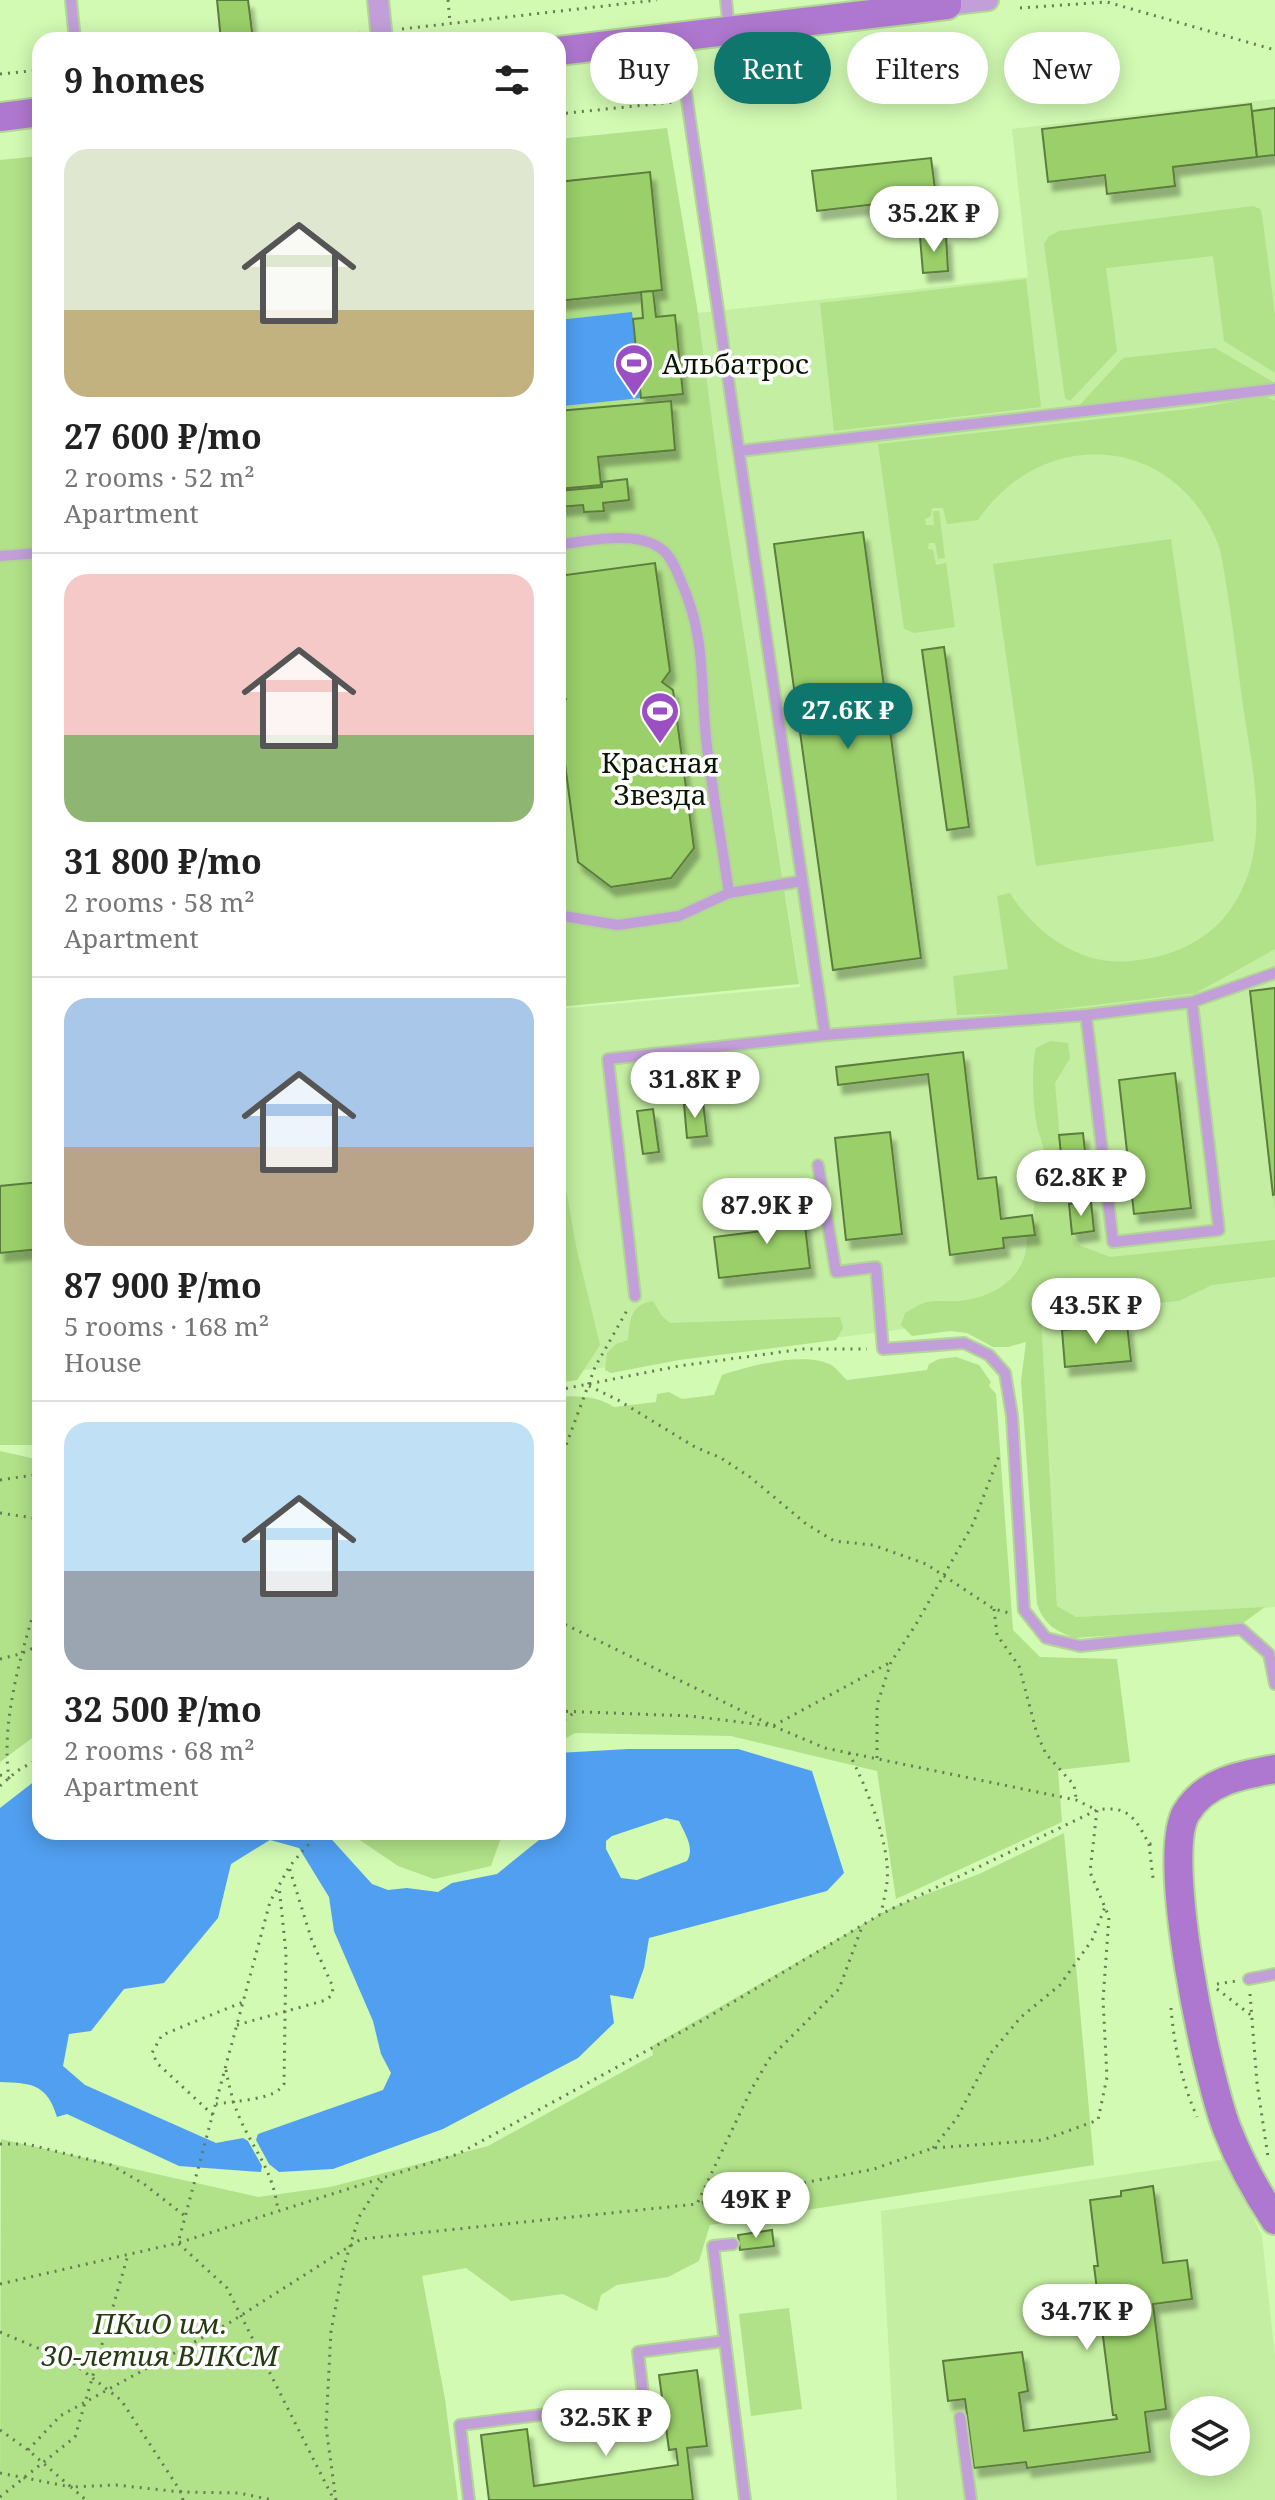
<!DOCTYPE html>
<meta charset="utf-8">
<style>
:root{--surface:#fff;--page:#f6f6f6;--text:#222;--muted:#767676;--line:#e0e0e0;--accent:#0f766e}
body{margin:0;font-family:"Noto Serif",serif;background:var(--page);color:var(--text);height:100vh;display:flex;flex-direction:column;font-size:30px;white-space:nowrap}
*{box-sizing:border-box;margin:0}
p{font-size:26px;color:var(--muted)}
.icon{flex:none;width:44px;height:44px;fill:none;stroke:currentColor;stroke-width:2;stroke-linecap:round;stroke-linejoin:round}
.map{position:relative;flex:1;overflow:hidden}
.details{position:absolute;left:32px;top:32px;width:534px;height:1808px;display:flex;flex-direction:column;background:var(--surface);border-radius:24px;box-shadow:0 4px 20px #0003}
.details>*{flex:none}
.banner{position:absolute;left:590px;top:32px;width:564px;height:72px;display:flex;gap:16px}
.controls{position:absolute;left:1170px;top:2396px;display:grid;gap:16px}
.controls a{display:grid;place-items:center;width:80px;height:80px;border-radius:50%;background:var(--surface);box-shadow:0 4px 20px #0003;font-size:40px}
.price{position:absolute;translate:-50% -68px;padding:0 18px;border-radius:28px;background:#fff;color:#222;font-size:26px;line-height:52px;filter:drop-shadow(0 2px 4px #0008)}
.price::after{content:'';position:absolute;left:50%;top:48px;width:24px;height:18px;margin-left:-12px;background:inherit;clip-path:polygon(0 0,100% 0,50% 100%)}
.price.on{background:var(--accent);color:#fff}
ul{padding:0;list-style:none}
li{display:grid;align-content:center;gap:16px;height:424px;padding:0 32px}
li+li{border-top:2px solid var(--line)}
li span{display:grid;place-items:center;height:248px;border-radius:24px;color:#555}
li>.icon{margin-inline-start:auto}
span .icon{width:144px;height:144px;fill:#fffc;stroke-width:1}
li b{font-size:34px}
h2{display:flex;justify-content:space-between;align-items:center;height:96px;padding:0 32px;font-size:34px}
.pill{padding:0 28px;border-radius:36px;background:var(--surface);box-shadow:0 4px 20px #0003;font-size:28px;line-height:72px}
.pill.on{background:var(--accent);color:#fff}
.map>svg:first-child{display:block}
.built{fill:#c4eea1;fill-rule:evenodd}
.green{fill:#b1e188}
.water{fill:#519ff1;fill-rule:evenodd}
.building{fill:#9acf69;stroke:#5c7e3d;stroke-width:2;filter:url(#shadow)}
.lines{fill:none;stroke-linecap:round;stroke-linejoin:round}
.lane-casing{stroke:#b2d696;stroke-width:14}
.street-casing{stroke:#b2d696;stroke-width:24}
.secondary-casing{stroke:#b2d696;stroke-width:32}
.path{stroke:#647d51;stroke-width:3;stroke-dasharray:2 6;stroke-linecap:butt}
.lane{stroke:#c39fda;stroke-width:10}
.street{stroke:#c39fda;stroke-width:20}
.secondary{stroke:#af78d0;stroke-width:28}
.labels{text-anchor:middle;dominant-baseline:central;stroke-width:7;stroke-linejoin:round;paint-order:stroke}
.poi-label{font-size:28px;fill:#0a1700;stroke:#fff;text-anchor:start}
.park-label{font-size:28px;font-style:italic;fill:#263b12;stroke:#fff}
</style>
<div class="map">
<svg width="1275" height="2500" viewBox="0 0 1275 2500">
<defs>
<filter id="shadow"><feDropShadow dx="5" dy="9" stdDeviation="2" flood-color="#0004"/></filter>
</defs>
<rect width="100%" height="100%" fill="#d2fab3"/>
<g class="built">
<path d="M1275 99V1607L1076 1617 1057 1607 1041 1315 1179 1301 1198 1291 569 1372 558 1241V1009L800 987 720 481 698 313 1028 277 1012 129Z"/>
<path d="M1227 2159 1262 2236 1275 2357V2500H897L881 2211ZM1184 2410H1236V2462H1184Z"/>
</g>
<g class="green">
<path d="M667 128 698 313 720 481 799 984 558 1007V139Z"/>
<path d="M40 156V1445H0V160Z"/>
<path d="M1253 206 1260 209 1262 215 1275 315V373L1224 341 1213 256 1106 268 1117 351 1070 401 1065 398 1044 244 1049 236 1059 231Z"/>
<path d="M1026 279 1041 407 834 431 820 303Z"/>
<path d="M1215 348 1275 383 1274 387 1077 408 1123 358Z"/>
<path d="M1265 396 1275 401V949L1196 993 1027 1013 957 1015 953 976 1008 969 997 896 1010 893C1035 933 1080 966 1130 961 1165 958 1198 946 1222 920 1275 859 1254 780 1243 706 1236 654 1230 601 1220 549 1180 435 1045 422 978 520L947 524 943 508H932L931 516 925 519 926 525H934L933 511H939L945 558 938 559 935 543H929L928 549 933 550 936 565 946 563 955 627 914 633 904 629 878 444 1197 408Z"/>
<path d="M1171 539 1214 841 1036 866 993 564Z"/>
<path d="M1050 1041 1068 1043 1070 1058 1055 1083 1063 1173 1072 1234 1076 1244 1110 1257 1275 1240V1277L1212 1285 1179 1301 1041 1315 1057 1606 1076 1617 1265 1607 1239 1626 1075 1638C1055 1631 1044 1624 1037 1604L1021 1381 1026 1342 1008 1347H993L967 1333 950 1331 912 1336 901 1325 905 1313C912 1309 920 1304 927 1302 938 1300 949 1302 959 1301 996 1297 1029 1276 1027 1235L1035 1234C1033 1219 1033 1206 1037 1190 1039 1179 1044 1174 1045 1160 1045 1148 1041 1141 1038 1130 1033 1112 1031 1066 1036 1048Z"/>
<path d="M558 1143 576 1246 600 1345 577 1380 558 1383Z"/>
<path d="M653 1301 661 1315 670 1323 840 1317 843 1328 836 1340 679 1360 611 1373 605 1370 607 1353 616 1344 628 1340C630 1320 630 1305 653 1301Z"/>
<path d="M956 1357 979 1365 991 1382 989 1386 996 1394 1013 1630 1040 1657 1117 1659 1130 1762 1058 1770 1062 1822 896 1899 877 1771 731 1736 575 1733 558 1743V1397C576 1395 598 1396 614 1407L656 1402 657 1394 669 1392 682 1399 714 1395 722 1375C749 1366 807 1350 833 1366 838 1370 842 1376 847 1380L927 1370 929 1364 939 1359Z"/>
<path d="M0 1451 40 1460V1732L0 1762Z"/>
<path d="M348 1832H503L491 1866 434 1879 398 1866Z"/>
<path d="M1064 1833 1094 2165 710 2225 699 2261 668 2277 617 2285 601 2295 597 2311 563 2294 511 2301 466 2268 422 2276 445 2399 458 2500H0L1 2139 258 2197 330 2187 488 2146 653 2055 652 2046 893 1907 979 1874Z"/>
<path d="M789 2308 802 2409 751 2416 739 2314Z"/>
</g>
<g class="water">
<path d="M632 312 641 398 563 406 558 357V320Z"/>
<path d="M628 1749H738L812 1771 844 1873 827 1891 649 1938 644 1968 633 1999 610 1995 614 2023 578 2058 443 2129 333 2169 279 2172 269 2164 256 2140 258 2134 383 2090 391 2073 381 2054 373 2021 334 1931 329 1897 299 1848 270 1840 231 1864 218 1918 164 1983 124 1989 91 2031 69 2034 63 2066 85 2085 216 2143 243 2138 248 2141 262 2166 261 2172 179 2166 67 2114 57 2117C47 2084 32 2083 0 2082V1808L40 1777V1832H325L372 1884 388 1890 407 1888 438 1892 452 1883 497 1874 539 1840 542 1832H558V1753ZM666 1818 679 1821C685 1834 695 1848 687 1861L637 1880 621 1878 606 1849V1841L612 1836Z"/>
</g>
<g class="building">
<path d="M217 0H248L253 40H221Z"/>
<path d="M1251 104 1257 157 1173 167 1175 186 1107 194 1105 175 1048 182 1042 129Z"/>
<path d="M1275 108V155L1257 157 1252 111Z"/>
<path d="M931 158 936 197 817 211 812 171Z"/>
<path d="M650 172 662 290 558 301V182Z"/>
<path d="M946 235 948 271 923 273 920 237Z"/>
<path d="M653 291 656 317 675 315 683 394 641 398 633 319 643 318 641 292Z"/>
<path d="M671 401 675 450 598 457 601 485 558 489V411Z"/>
<path d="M627 479 629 500 603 503 604 511 584 512 583 505 558 507V491L602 487V482Z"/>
<path d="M863 532 921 958 833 970 774 544Z"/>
<path d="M655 563 670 671 662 682 673 690 694 848 671 878 611 887 578 862 558 711 566 699 558 692V576Z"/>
<path d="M944 647 969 827 947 830 922 650Z"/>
<path d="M1275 988V1194L1273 1195 1250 991Z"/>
<path d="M963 1052 978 1179 996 1177 1001 1219 1032 1215 1035 1235 1003 1238 1004 1248 950 1255 928 1074 838 1085 836 1067Z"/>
<path d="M1175 1073 1191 1208 1134 1214 1119 1080Z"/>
<path d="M703 1102 707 1136 687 1138 684 1104Z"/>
<path d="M653 1109 659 1152 643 1154 637 1111Z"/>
<path d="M890 1132 902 1234 846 1240 835 1138Z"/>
<path d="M1083 1133 1087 1170 1063 1173 1059 1135Z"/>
<path d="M40 1182V1249L0 1253V1186Z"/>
<path d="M801 1192 810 1268 719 1278 714 1237 787 1228 783 1194Z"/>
<path d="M1091 1202 1094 1231 1072 1234 1069 1204Z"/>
<path d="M1127 1324 1131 1361 1065 1367 1062 1330Z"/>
<path d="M1153 2186 1163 2263 1187 2260 1192 2299 1153 2304 1166 2409 1145 2412 1150 2452 1027 2468 1026 2462 974 2468 965 2399 948 2401 943 2361 1022 2352 1028 2391 1019 2393 1024 2431 1117 2419 1116 2415H1113L1094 2266H1098L1090 2200 1121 2196V2191Z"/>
<path d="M772 2230 774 2246 740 2250 738 2235Z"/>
<path d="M697 2370 707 2446 687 2448 693 2500H489L481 2435 527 2429 534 2486 678 2465 676 2449 669 2450 659 2375Z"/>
</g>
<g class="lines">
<g class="lane-casing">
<g id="lane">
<path d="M71 0 75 40"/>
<path d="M726 0 729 29"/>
<path d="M678 39 825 1035 1086 1015 1192 1002 1275 973"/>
<path d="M739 451 1275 389"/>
<path d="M558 545C586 541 635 530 660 548 670 554 676 569 680 579 708 641 699 683 707 747 713 796 722 844 729 893"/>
<path d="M0 556 40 553"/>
<path d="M558 910 563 916 618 925 679 916 729 893 802 881"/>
<path d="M1086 1015 1113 1242 1219 1230 1192 1002"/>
<path d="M818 1165 836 1272 876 1267 883 1349 964 1343 989 1355 1005 1373 1012 1416 1024 1610 1046 1638 1080 1646 1241 1629 1269 1654 1275 1684"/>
<path d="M635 1296 608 1059 825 1035"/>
<path d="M1249 1979 1275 1974"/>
<path d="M733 2244 713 2246 745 2500"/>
<path d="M960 2417 971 2500"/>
<path d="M469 2500 460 2425 644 2402 638 2352 725 2341"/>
</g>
</g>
<g class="street-casing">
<g id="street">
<path d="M378 0 382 40"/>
<path d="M947 5 988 0"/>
</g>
</g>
<g class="secondary-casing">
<g id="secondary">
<path d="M558 51 947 5V0"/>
<path d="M0 117 40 112"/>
<path d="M1275 1769C1241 1775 1205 1781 1186 1813 1160 1858 1207 2077 1227 2129 1239 2160 1257 2193 1275 2220"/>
</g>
</g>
<g class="path">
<path d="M448 0 450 23"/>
<path d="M1020 8 1107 2 1275 50"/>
<path d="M402 29 657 0"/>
<path d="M303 40 363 33"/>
<path d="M0 74 40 70"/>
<path d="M560 75 564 113"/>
<path d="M558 114 674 102"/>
<path d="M589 1386 618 1400 695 1447 721 1458 750 1477 805 1523 834 1541 873 1545 926 1564 994 1609 1009 1613"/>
<path d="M558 1390 679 1366 803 1349H867"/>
<path d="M558 1467 595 1367 629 1307"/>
<path d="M0 1480 40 1474"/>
<path d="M0 1513 40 1519"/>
<path d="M994 1609 997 1635 1019 1666 1037 1734 1046 1754 1074 1785 1076 1798"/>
<path d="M558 1621 773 1726 891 1662"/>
<path d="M0 1659 20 1654 40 1645"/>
<path d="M558 1711 690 1716 773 1726 825 1748 1076 1800 1097 1810 1090 1872 1109 1917 1103 2000 1107 2077 1098 2120 1043 2140 933 2148 874 2169 697 2204"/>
<path d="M558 1725 576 1711"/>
<path d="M849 1753C866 1787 891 1844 887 1882 886 1892 883 1903 881 1914"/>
<path d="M877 1758V1705L891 1662 915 1626 973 1524 999 1456"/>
<path d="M0 1775 9 1778C0 1721 23 1647 40 1592"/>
<path d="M0 1786 17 1771 40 1758"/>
<path d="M319 1832 289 1867 270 1902 178 2243 227 2288 334 2500"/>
<path d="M1149 1844 1153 1878"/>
<path d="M1217 1984 1237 1981"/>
<path d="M1217 1989 1252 2016"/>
<path d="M1250 1994 1257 2083 1268 2157"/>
<path d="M1171 2008C1174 2045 1182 2083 1197 2117"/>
<path d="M237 2025 326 2000 332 1995 333 1987 312 1941 289 1867"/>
<path d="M226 2070C229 2086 233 2103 240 2119 256 2154 273 2170 278 2211"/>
<path d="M216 2104C234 2101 276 2100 284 2084L286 1953 279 1886"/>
<path d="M213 2115 158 2064 152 2053 162 2035 243 2002"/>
<path d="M0 2144H27L111 2165 144 2184 185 2216"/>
<path d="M933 2148 957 2118 991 2053 1021 2017 1060 1985 1092 1940 1105 1907"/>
<path d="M0 2284 178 2243 458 2154 703 2020 881 1914 1097 1810C1129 1805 1135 1818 1149 1844H1157"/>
<path d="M0 2332 73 2363 121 2400 181 2492 183 2500"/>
<path d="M0 2430 28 2450 71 2487 116 2485 181 2492 239 2493 272 2500"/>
<path d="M28 2450 60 2416 229 2323 361 2239 697 2204 750 2092 769 2059 839 1989 863 1924"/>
<path d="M0 2473 71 2487 86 2500"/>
<path d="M0 2497 75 2437 128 2255"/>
<path d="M336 2500 326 2427 331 2331 343 2269 359 2217 383 2179"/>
</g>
<use href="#lane" class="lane"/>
<use href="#street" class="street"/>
<use href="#secondary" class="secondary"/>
</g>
<defs>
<g id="stadium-pin" transform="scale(2)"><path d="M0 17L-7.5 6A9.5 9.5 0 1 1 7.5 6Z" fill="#9a50c3" stroke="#fff"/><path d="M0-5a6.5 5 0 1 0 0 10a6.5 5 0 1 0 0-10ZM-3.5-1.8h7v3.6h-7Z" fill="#fff"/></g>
</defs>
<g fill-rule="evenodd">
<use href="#stadium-pin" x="634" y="363"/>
<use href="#stadium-pin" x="660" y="711"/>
</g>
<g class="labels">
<g class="poi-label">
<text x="662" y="363">Альбатрос</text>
<text x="660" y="762" text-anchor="middle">Красная<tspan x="660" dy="32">Звезда</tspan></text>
</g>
<g class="park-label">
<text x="160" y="2323">ПКиО им.<tspan x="160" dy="32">30-летия ВЛКСМ</tspan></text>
</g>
</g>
</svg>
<div class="controls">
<a><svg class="icon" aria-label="layers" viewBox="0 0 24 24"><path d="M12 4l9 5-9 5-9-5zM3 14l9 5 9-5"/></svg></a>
</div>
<b class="price" style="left:934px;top:254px">35.2K ₽</b>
<b class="price on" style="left:848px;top:751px">27.6K ₽</b>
<b class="price" style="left:695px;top:1120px">31.8K ₽</b>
<b class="price" style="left:1081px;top:1218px">62.8K ₽</b>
<b class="price" style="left:767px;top:1246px">87.9K ₽</b>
<b class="price" style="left:1096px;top:1346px">43.5K ₽</b>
<b class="price" style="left:756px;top:2240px">49K ₽</b>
<b class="price" style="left:1087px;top:2352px">34.7K ₽</b>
<b class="price" style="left:606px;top:2458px">32.5K ₽</b>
<div class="banner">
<a class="pill">Buy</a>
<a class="pill on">Rent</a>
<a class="pill">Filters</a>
<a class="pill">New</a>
</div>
<section class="details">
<h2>9 homes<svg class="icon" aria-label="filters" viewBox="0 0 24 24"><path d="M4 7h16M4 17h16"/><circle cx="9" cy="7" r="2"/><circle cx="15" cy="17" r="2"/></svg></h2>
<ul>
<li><span style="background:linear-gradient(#dfe7d0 65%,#c2b280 0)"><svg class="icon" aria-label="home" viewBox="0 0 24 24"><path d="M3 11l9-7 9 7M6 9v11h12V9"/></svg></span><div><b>27 600 ₽/mo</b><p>2 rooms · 52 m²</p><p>Apartment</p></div></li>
<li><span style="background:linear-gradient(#f6c9c9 65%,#8fb573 0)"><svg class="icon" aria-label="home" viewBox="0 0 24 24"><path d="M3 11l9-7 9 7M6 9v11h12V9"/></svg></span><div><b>31 800 ₽/mo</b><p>2 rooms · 58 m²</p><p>Apartment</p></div></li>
<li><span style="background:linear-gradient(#a9c7e8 60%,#b9a48a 0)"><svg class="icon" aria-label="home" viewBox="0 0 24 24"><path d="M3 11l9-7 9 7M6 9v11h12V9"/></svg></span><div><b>87 900 ₽/mo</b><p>5 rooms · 168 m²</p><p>House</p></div></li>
<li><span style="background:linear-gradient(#bfe0f5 60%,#9aa5b1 0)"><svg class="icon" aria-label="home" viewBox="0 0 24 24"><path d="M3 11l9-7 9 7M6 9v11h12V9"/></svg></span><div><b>32 500 ₽/mo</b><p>2 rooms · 68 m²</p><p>Apartment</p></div></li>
</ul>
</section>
</div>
